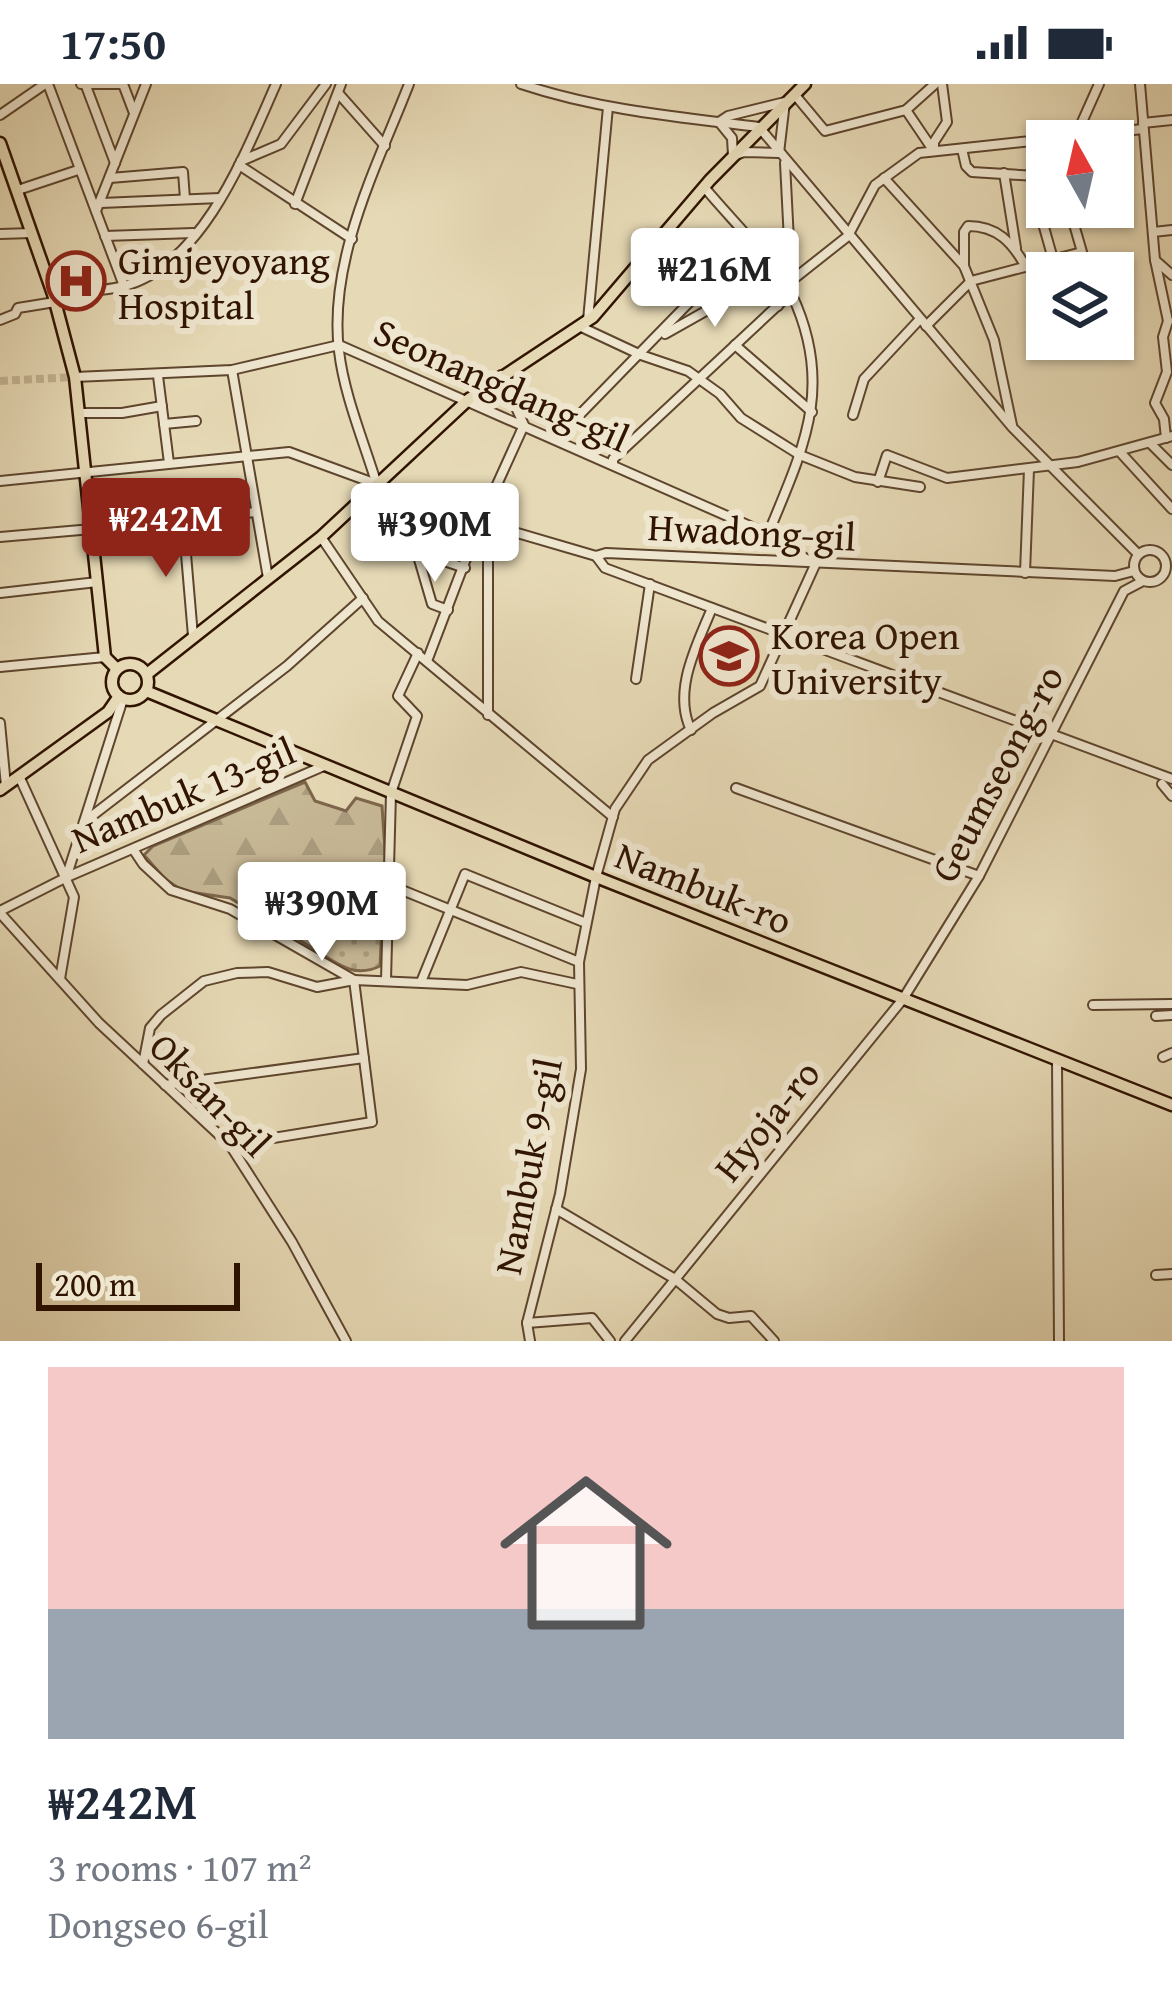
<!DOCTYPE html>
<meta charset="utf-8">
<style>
:root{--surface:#fff;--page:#f2f2f3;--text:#1f2937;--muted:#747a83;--accent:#8f2418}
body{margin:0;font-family:"Gentium Book Plus",serif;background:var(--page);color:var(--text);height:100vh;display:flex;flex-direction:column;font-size:45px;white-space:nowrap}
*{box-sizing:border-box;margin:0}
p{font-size:39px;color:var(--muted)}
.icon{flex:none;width:66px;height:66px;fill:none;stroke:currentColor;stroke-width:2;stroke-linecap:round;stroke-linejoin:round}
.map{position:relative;height:1257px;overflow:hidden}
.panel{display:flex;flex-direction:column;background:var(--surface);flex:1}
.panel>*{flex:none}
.needle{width:78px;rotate:352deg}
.fabs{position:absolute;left:1026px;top:36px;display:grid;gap:24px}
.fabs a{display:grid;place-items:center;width:108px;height:108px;border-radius:0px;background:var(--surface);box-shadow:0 3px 9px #0004;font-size:60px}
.scale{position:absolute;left:36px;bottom:30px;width:204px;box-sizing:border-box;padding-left:12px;border:6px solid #301400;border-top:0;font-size:33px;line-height:42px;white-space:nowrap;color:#301400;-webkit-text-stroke:9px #efe6cf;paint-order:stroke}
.price{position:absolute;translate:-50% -102px;padding:0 27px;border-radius:12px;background:#fff;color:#222;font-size:39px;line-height:78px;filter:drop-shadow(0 3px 6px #0008)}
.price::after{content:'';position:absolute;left:50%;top:72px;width:36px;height:27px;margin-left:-18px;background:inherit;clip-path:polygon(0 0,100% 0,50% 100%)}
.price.on{background:var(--accent);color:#fff}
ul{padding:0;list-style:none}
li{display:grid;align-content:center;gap:24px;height:636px;padding:0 48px}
li span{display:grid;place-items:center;height:372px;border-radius:0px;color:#555}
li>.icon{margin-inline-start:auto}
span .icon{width:216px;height:216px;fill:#fffc;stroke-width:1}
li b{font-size:51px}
.status{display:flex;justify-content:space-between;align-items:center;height:84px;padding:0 60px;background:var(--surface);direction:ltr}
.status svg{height:33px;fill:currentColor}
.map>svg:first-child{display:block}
.forest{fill:url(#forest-firs);stroke:#7c664b;stroke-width:3}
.park{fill:url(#park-dots);stroke:#7c664b;stroke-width:3}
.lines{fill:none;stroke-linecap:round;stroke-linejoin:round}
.minor-tunnel{stroke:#c2b291;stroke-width:8;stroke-dasharray:8 4;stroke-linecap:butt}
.minor-casing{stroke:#5e452d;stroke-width:12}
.major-casing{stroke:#301400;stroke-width:15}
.minor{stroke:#efe6cf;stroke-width:8}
.major{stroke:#e6d9b5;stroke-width:10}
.labels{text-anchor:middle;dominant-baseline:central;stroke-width:12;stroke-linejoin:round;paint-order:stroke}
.poi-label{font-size:39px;fill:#301400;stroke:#efe6cf;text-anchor:start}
.street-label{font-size:39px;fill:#301400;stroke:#efe6cf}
</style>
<div class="status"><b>17:50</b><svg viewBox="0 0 49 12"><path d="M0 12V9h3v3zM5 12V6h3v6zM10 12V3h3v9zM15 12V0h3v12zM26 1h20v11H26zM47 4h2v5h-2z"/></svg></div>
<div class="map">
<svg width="1172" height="1257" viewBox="0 0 1172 1257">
<defs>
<pattern id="forest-firs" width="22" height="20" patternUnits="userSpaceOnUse" patternTransform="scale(3)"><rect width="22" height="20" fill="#c7b896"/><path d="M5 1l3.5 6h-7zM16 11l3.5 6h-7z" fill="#ab9d80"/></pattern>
<pattern id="park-dots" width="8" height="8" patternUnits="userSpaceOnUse" patternTransform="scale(3)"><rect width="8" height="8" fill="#c7b896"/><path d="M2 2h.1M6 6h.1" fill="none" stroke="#ab9d80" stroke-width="1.8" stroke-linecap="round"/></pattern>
</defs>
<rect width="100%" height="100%" fill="#e6d9b5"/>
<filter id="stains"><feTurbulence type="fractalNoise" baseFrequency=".00167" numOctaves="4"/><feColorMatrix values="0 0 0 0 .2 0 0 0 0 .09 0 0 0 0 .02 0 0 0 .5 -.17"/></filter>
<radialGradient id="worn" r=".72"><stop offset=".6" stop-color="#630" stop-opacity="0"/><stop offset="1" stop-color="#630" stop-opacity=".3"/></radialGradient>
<path class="forest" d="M305 698 315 717 346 727 356 714 382 722 387 798 382 841 340 842 314 865 230 814 183 807 165 795 144 771 153 762Z"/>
<path class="park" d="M382 841 380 882C354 895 336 879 314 865L340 842Z"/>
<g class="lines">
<path class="minor-tunnel" d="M0 297 75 293"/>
<g class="minor-casing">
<g id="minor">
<path d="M48 0 124 202"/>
<path d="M81 0H123L134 29"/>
<path d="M521 0C599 26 678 33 759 43L1012 343 1138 470"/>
<path d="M1140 0 1155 176 1172 191"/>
<path d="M86 2 115 79"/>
<path d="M339 10 385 62"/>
<path d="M795 11 825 47 906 26 935 0"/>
<path d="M785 18 779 69 744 68 733 72 732 54 719 38 728 32Z"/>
<path d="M906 26 933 66"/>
<path d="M0 31 45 0"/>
<path d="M1143 39 1172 36"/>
<path d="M1074 56 1099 0"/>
<path d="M962 65 966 82 972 88 1036 92 1038 122 1053 175"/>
<path d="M934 67V58L947 38 942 0"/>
<path d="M241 77 281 60 326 0"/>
<path d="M785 79 791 196"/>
<path d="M239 81 352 155"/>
<path d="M1004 89 1016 164"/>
<path d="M110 94 183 88 185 115"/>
<path d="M884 94 964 182 994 256 1012 341"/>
<path d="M705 104C727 131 779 183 792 211 835 303 803 365 768 450"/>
<path d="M18 106 78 86"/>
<path d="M101 119 220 114"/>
<path d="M295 120 341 0"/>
<path d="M96 127 146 0"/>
<path d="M1153 148 1172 146"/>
<path d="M0 150 32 149"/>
<path d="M105 152 193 149"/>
<path d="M1155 176 1168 237"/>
<path d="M964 182V148L968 142C997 142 1012 158 1026 183"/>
<path d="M791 197 848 152 875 101 919 69 1143 45"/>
<path d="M53 210C77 207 105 208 128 201 205 177 246 67 276 0"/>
<path d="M0 236 15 230 18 224 55 218"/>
<path d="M588 236 608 23"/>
<path d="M579 242 641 271 688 287 720 310 741 334 800 371 855 393 920 403"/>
<path d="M926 242 971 197 1082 168 1069 123"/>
<path d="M665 250 720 219 748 208 766 206 778 222"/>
<path d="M735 261 812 328"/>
<path d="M232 286 268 494"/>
<path d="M158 292 169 379"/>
<path d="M75 293 232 286 339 261 768 450 814 480"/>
<path d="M80 329H122L162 322"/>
<path d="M853 331 864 295 920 235"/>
<path d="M164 340 196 337"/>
<path d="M1166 354 1164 335 1155 319 1167 288 1163 253 1168 237"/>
<path d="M556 355 749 157"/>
<path d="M1150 359 1172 381"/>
<path d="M1120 368 1172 425"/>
<path d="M613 381V375L791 209"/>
<path d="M0 397 289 368 480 438 596 472 606 469 1115 492 1134 487"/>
<path d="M878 398 887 371 947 394 1078 378 1172 352"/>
<path d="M377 401C364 358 344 311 339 267 328 176 377 82 409 0"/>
<path d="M0 453 92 445"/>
<path d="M321 453 378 537 613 733"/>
<circle cx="1150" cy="482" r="16"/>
<path d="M596 472 605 484 1172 695"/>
<path d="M1025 489 1029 385"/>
<path d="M0 509 97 498"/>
<path d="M448 526 432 520 418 472 420 469 465 484"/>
<path d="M193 552 183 435 256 428"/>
<path d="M427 577 480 438 524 341 501 291"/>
<path d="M0 583 105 573"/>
<path d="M636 595 650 500"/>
<path d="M488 631V467L497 443"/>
<path d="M0 639 6 702"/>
<path d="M691 646C672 607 697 561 712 524"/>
<path d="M19 692 74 813 60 895"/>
<path d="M1162 700 1172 712"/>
<path d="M736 704 979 792"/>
<path d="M84 738 287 582 363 514"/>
<path d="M133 765 143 780 171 806 230 825 354 896 372 1038 230 1061"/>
<path d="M67 791 123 615"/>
<path d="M392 802 579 878"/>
<path d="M0 827 67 793 326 681"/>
<path d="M0 829 99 939 230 1061 292 1158 346 1257"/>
<path d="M386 896 391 709 417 632 398 612 418 569"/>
<path d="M421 898 465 790 586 839"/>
<path d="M1093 921 1172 920"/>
<path d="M1156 932 1172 931"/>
<path d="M1163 973 1172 969"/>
<path d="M1057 977 1059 1257"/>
<path d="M143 980 150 944 161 931 204 897 237 889 268 888 317 903 354 896 467 901 521 888 577 900"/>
<path d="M165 1001 364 974"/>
<path d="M556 1125 675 1195 717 1230 729 1234 751 1232 774 1257"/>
<path d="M1156 1191 1172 1190"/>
<path d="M527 1239 592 1234 610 1257"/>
<path d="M530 1257 527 1239 560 1110 581 985 579 878 596 793 615 725 648 676 713 629 760 602 815 481"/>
<path d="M625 1257 903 915 979 792 1124 507 1143 497"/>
</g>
</g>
<g class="major-casing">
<g id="major">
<path d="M0 59 53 210 75 293 105 573 117 585"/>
<circle cx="130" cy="598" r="18"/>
<path d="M147 590 321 453 469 315 593 233 710 96 805 0"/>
<path d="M146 607 596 793 1172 1021"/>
<path d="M0 706 108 628 119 612"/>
</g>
</g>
<use href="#minor" class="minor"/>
<use href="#major" class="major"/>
</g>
<defs>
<g id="hospital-ring" transform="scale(3)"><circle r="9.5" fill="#efe6cf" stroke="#8f2418" stroke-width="1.5"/><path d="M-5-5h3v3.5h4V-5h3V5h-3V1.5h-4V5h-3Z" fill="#8f2418"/></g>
<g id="university-ring" transform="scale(3)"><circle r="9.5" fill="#efe6cf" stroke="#8f2418" stroke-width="1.5"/><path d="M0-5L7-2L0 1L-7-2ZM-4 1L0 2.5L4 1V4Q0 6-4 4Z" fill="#8f2418"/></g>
</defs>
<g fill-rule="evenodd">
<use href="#hospital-ring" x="76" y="197"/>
<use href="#university-ring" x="729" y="572"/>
</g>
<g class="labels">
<g class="poi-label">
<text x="118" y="175">Gimjeyoyang<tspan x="118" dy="45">Hospital</tspan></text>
<text x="771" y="550">Korea Open<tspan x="771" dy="45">University</tspan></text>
</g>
<g class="street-label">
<text transform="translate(502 300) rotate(24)">Seonangdang-gil</text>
<text transform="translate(752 447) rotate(3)">Hwadong-gil</text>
<text transform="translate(996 689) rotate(-62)">Geumseong-ro</text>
<text transform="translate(183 710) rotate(-23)">Nambuk 13-gil</text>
<text transform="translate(704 803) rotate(22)">Nambuk-ro</text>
<text transform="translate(211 1010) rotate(46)">Oksan-gil</text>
<text transform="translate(766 1036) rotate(-51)">Hyoja-ro</text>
<text transform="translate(527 1082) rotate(-79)">Nambuk 9-gil</text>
</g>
</g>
<rect width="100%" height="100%" filter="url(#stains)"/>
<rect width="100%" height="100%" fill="url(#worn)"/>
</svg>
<div class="fabs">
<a><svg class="needle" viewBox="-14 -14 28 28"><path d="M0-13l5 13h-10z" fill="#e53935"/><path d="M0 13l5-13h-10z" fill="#747a83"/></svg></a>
<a><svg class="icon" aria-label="layers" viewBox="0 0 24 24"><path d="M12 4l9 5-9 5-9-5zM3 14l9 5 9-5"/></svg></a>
</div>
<div class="scale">200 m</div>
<b class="price" style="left:715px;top:246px">₩216M</b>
<b class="price on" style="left:166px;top:496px">₩242M</b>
<b class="price" style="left:435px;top:501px">₩390M</b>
<b class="price" style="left:322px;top:880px">₩390M</b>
</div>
<section class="panel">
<ul>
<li><span style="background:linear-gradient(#f6c9c9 65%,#9aa5b1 0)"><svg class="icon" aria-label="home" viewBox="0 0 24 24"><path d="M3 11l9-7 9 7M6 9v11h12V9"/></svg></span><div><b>₩242M</b><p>3 rooms · 107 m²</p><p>Dongseo 6-gil</p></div></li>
</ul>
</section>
